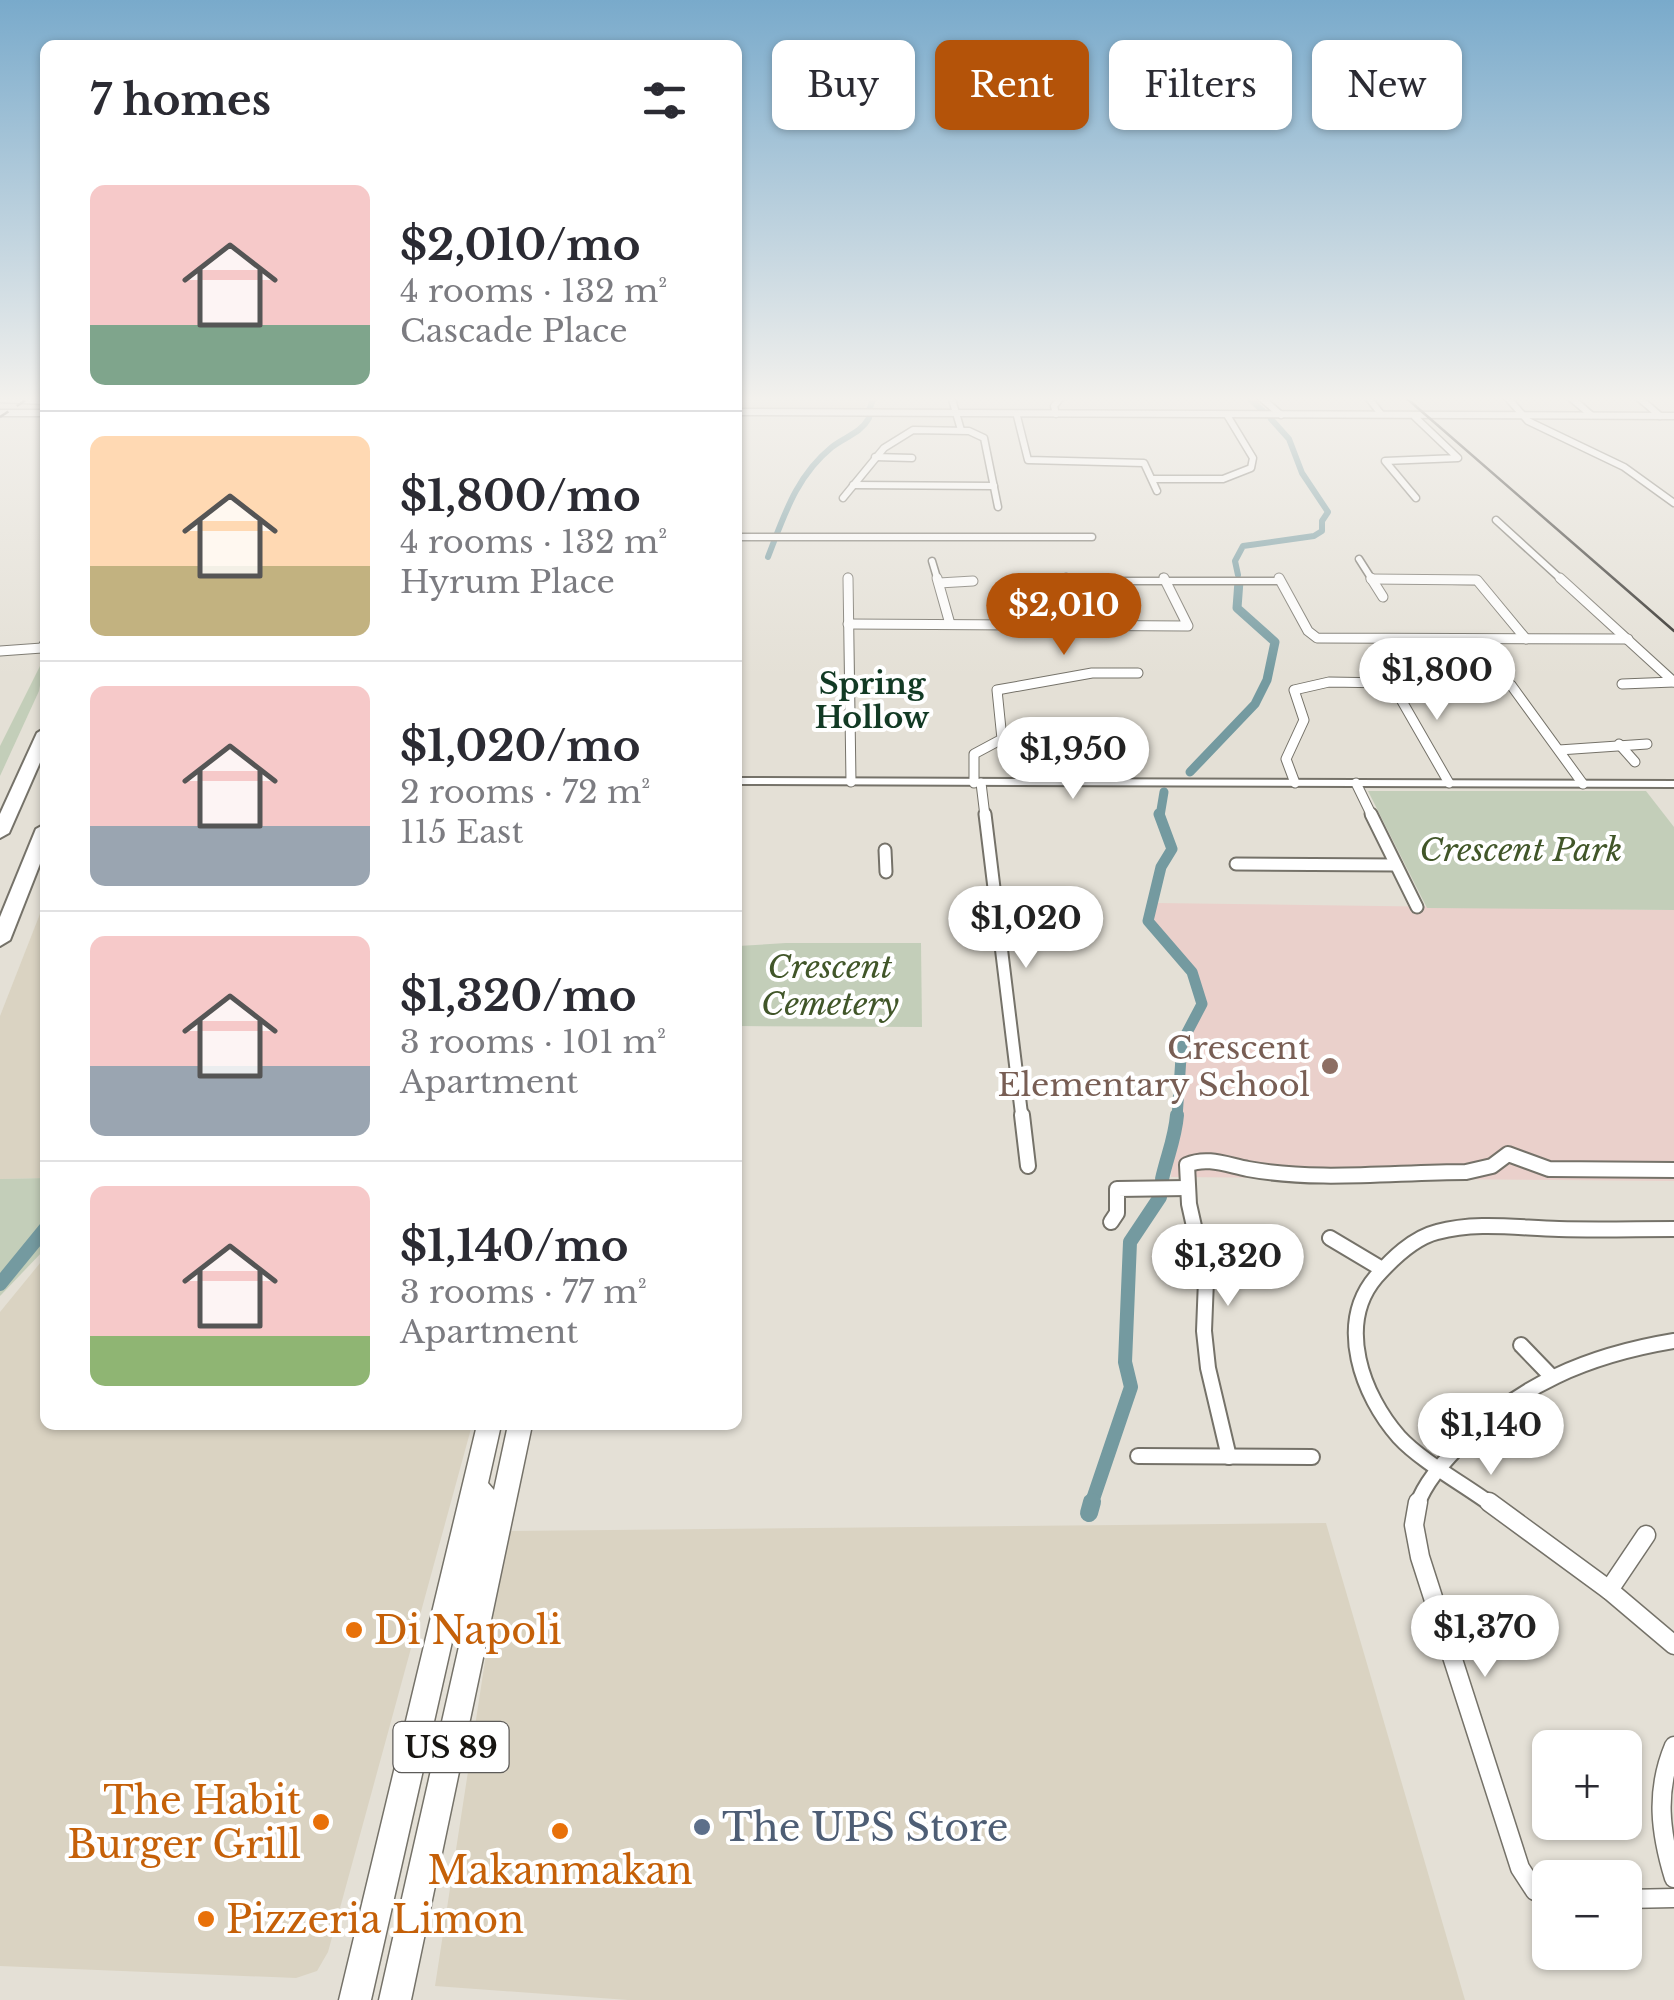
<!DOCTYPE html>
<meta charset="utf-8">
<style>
:root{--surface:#fff;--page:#f7f7f7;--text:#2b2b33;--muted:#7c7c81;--line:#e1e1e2;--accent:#b45309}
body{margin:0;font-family:"Libre Baskerville",serif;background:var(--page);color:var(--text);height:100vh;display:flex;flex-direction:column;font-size:38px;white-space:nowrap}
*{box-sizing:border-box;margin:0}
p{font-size:32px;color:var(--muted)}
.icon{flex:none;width:55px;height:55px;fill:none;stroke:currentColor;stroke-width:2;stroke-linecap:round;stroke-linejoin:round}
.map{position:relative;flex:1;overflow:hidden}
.drawer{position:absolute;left:40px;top:40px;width:702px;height:1390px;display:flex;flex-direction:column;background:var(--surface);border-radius:15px;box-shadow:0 2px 8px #0004}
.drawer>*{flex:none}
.hud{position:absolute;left:772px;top:40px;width:750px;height:90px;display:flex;gap:20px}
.tools{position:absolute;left:1532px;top:1730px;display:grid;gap:20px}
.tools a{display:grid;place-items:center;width:110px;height:110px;border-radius:15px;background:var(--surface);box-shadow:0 2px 8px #0004;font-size:50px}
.price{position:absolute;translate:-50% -85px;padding:0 22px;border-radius:35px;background:#fff;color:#222;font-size:32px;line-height:65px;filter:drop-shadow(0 2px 5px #0008)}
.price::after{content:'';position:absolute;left:50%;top:60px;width:30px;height:22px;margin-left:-15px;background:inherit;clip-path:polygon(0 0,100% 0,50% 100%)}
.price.active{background:var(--accent);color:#fff}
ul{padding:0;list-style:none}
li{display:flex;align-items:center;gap:30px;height:250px;padding:0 50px}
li+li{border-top:2px solid var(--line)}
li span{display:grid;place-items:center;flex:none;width:280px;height:200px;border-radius:15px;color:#555}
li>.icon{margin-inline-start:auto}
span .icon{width:120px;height:120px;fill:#fffc;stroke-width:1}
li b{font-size:42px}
h2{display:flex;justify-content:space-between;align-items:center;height:120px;padding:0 50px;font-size:42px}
.pill{padding:0 35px;border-radius:15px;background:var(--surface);box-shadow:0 2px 8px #0004;font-size:35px;line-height:90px}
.pill.active{background:var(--accent);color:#fff}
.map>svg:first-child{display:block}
.built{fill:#dad3c2}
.education{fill:#ead0cb}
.green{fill:#c3ceb9}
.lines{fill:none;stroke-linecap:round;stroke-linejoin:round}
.canal-far4{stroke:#749aa0;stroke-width:6}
.canal-far3{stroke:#749aa0;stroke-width:9}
.canal-far2{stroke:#749aa0;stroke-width:11}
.canal-far1{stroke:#749aa0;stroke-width:14}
.canal{stroke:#749aa0;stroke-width:18}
.minor-far4-casing{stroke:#757269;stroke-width:9}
.minor-far3-casing{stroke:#757269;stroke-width:11}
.minor-far2-casing{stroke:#757269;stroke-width:15}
.minor-far1-casing{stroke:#757269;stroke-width:18}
.minor-casing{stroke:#757269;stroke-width:21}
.tertiary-casing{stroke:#757269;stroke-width:4}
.primary-casing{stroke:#757269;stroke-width:3}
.motorway-casing{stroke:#757269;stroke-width:4}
.minor-far4{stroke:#fff;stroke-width:6}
.minor-far3{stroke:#fff;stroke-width:9}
.minor-far2{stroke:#fff;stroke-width:11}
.minor-far1{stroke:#fff;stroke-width:14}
.minor{stroke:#fff;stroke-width:18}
.tertiary{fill:#fff;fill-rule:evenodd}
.primary{fill:#fff;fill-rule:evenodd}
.motorway{fill:#fff;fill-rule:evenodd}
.tram{stroke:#2d2b27;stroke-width:2.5}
.rail{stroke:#2d2b27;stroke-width:2.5;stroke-dasharray:10 10;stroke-linecap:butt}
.education-dot{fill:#8d6e63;stroke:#fff;stroke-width:4}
.food-dot{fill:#e8710a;stroke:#fff;stroke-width:4}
.service-dot{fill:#5c6f8a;stroke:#fff;stroke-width:4}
.labels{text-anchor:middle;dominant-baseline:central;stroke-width:8;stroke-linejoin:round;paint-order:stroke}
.far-neighbourhood-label{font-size:30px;font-weight:bold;fill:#123a24;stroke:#fff}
.shield{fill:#fff;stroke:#5d5b59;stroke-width:2.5}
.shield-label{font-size:30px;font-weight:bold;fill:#171512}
.park-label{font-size:32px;font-style:italic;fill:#415629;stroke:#fff}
.education-label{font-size:32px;fill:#785e54;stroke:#fff;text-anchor:end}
.near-food-label{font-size:38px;fill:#c56008;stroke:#fff;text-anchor:start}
.near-service-label{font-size:38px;fill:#4e5e75;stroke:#fff;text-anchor:start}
</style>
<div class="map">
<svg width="1674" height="2000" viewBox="0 0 1674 2000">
<rect width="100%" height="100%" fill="#e4e0d6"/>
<g class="built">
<path d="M742 396H869L863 411 741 409Z"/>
<path d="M45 901V1178L0 1179V1016Z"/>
<path d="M45 1257V1425H472L328 1952 317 1971 296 1978 0 1966V1312Z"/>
<path d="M1326 1523 1465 2000H628L435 1986 505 1531Z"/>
</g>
<path class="education" d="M1157 903 1674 910V1181L1171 1177 1182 1042 1202 1004 1192 972 1148 921Z"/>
<g class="green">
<path d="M45 656 39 691 0 776V746Z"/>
<path d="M1368 791H1646L1674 827V910L1427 908Z"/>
<path d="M786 943H921L922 1027 738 1026V946Z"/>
<path d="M45 1178V1249L0 1296V1179Z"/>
</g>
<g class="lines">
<g class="canal-far4">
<path d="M1247 396 1263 411"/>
<path d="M869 411 874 396"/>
<path d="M768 557C784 516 796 476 832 447 846 436 860 434 869 418"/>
<path d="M1238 575 1235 561 1243 546 1314 536 1322 531V521L1328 512 1302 473 1289 439 1271 419"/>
</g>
<g class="canal-far3">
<path d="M1190 772 1255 704 1267 680 1275 642 1237 608 1239 581"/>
<path d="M1160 816 1164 792"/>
</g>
<path class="canal-far2" d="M1159 814 1172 849 1161 867 1148 921 1192 972 1202 1004 1182 1042 1177 1118"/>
<g class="canal-far1">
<path d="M1162 1179C1167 1156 1175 1139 1177 1115"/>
<path d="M0 1284 45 1229"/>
<path d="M1091 1505 1131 1387 1125 1362 1130 1242 1160 1197"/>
</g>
<path class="canal" d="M1089 1513 1092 1502"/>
<g class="minor-far4-casing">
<g id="minor-far4">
<path d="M951 396 961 430"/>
<path d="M1259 396 1281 415"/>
<path d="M1367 396 1381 414"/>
<path d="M1506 396 1528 421 1624 467 1674 503"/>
<path d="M1569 396 1591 415"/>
<path d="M1637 396 1660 416"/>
<path d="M0 399 45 401"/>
<path d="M1056 414 1054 406 1062 396"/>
<path d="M1017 416 1028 460 1144 463 1157 491"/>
<path d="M1415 417 1458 458 1385 461 1416 498"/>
<path d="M875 457 912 458"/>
<path d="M1152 479H1223L1251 468 1253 458 1227 415"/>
<path d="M853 485 994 486"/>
<path d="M843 498 884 448 913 430 969 431 984 438 998 507"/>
<path d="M1496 520 1563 581"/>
<path d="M738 537H1092"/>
<path d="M1359 559 1373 581"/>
<path d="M932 561 938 581"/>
<path d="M848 577V581"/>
<path d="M1163 577 1165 581"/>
<path d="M1371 579 1478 581"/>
<path d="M1067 581H1281"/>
</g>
</g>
<g class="minor-far3-casing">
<g id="minor-far3">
<path d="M848 578 851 782"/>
<path d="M937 578 950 624"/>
<path d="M1066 578 1079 627"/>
<path d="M1279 578 1308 631 1317 638 1628 639"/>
<path d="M1371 578 1383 597"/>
<path d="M1560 578 1674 682"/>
<path d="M1371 579 1477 580 1526 639"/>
<path d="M939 583 973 581"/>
<path d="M848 624 1188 626 1164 578"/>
<path d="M0 651 42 648 45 643"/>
<path d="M1391 682 1449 783"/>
<path d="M1622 684 1674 682"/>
<path d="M1619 744 1635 762"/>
<path d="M1559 750 1647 744"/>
<path d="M974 783V754L1002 739 997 690 1092 673H1138"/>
<path d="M981 783 985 816"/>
<path d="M1295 783 1286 759 1304 720 1294 690 1329 682 1511 685 1583 784"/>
<path d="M1356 783 1372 816"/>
</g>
</g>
<g class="minor-far2-casing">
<g id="minor-far2">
<path d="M985 814 1022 1118"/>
<path d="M1371 814 1417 907"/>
<path d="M885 850 886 872"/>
<path d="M1236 864 1396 865"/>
</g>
</g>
<g class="minor-far1-casing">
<g id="minor-far1">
<path d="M1022 1115 1028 1166"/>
<path d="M1111 1222 1117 1213V1189L1187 1188"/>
<path d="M1330 1238 1382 1269"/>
<path d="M1521 1345 1550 1375"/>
<path d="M1138 1456 1312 1457"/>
<path d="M1229 1457 1208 1368 1204 1331 1206 1280 1189 1204 1187 1165C1207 1156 1227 1165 1248 1169 1318 1182 1395 1172 1466 1172L1492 1166 1508 1154 1549 1169 1674 1170"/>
<path d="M1417 1505C1425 1483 1441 1465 1457 1448 1517 1385 1589 1355 1674 1341"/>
<path d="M1492 1505C1465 1485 1421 1461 1399 1437 1362 1395 1336 1324 1376 1277 1392 1259 1413 1238 1437 1232 1477 1221 1518 1228 1559 1229 1597 1230 1636 1229 1674 1229"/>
</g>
</g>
<g class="minor-casing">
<g id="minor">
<path d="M1418 1502 1414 1525 1420 1557 1520 1868 1535 1891 1550 1897"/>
<path d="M1489 1502 1609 1590 1674 1645"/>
<path d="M1609 1590 1646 1535"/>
<path d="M1674 1746C1655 1791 1660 1832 1674 1878"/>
<path d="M1625 1899 1674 1898"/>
</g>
</g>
<g class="tertiary-casing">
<path id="tertiary" d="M738 778 1674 781V787L738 784Z"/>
</g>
<g class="primary-casing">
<g id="primary">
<path d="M738 409 1674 413V419L738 415Z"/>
<rect x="0" y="410" width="45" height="6"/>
<path d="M477 1425H501L488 1483 494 1490 508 1425H532L411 2000H379L460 1642 454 1633 371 2000H339Z"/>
</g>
</g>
<g class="motorway-casing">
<g id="motorway">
<path d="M45 728V751L9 833 0 838V814L37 733Z"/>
<path d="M45 824V851L10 940 0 946V917L36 829Z"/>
</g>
</g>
<use href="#minor-far4" class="minor-far4"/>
<use href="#minor-far3" class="minor-far3"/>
<use href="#minor-far2" class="minor-far2"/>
<use href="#minor-far1" class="minor-far1"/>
<use href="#minor" class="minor"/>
<use href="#tertiary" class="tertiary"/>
<use href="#primary" class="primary"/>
<use href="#motorway" class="motorway"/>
<path class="tram" d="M1404 396 1674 631"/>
<path class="rail" d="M0 417 32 396"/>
</g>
<linearGradient id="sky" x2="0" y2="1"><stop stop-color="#79aacb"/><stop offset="0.59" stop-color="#f3f1ed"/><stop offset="1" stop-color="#f3f1ed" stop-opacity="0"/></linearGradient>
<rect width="1674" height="676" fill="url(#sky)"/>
<circle class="education-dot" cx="1330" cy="1066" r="10"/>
<g class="food-dot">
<circle cx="354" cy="1630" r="10"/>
<circle cx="321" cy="1822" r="10"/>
<circle cx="560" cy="1831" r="10"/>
<circle cx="206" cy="1919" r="10"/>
</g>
<circle class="service-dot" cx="702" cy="1827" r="10"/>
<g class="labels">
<g class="far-neighbourhood-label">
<text x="872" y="683">Spring<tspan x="872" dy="34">Hollow</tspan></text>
</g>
<rect class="shield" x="393.5" y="1722" width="115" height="50" rx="8"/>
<g class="shield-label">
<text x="451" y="1747">US 89</text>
</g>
<g class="park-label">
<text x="1521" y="850">Crescent Park</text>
<text x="830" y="967">Crescent<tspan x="830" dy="37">Cemetery</tspan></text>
</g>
<g class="education-label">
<text x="1310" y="1048">Crescent<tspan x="1310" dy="37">Elementary School</tspan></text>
</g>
<g class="near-food-label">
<text x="374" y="1630">Di Napoli</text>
<text x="301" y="1800" text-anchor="end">The Habit<tspan x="301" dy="44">Burger Grill</tspan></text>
<text x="560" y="1870" text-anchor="middle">Makanmakan</text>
<text x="226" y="1919">Pizzeria Limon</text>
</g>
<g class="near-service-label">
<text x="722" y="1827">The UPS Store</text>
</g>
</g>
</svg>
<div class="tools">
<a>+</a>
<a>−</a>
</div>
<b class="price active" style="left:1064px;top:658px">$2,010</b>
<b class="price" style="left:1437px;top:723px">$1,800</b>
<b class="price" style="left:1073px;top:802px">$1,950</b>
<b class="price" style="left:1026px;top:971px">$1,020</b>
<b class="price" style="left:1228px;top:1309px">$1,320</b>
<b class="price" style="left:1491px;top:1478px">$1,140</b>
<b class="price" style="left:1485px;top:1680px">$1,370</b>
<div class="hud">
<a class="pill">Buy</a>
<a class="pill active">Rent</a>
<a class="pill">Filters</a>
<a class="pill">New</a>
</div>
<section class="drawer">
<h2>7 homes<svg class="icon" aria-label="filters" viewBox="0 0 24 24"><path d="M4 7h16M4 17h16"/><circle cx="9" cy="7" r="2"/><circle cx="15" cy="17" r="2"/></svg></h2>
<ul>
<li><span style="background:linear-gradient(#f6c9c9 70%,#7fa58c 0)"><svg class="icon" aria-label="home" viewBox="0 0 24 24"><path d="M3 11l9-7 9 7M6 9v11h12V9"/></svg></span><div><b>$2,010/mo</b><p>4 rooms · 132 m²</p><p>Cascade Place</p></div></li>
<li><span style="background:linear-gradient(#ffd9b3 65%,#c2b280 0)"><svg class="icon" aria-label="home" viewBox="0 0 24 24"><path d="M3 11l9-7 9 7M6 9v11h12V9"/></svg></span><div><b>$1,800/mo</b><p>4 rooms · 132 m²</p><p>Hyrum Place</p></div></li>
<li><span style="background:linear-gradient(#f6c9c9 70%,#9aa5b1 0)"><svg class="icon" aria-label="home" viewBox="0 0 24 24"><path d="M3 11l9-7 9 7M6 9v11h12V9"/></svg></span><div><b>$1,020/mo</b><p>2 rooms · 72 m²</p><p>115 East</p></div></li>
<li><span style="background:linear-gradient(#f6c9c9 65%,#9aa5b1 0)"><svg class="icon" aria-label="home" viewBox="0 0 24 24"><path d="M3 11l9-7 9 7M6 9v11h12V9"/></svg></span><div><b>$1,320/mo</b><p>3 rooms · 101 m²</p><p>Apartment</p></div></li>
<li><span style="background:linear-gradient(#f6c9c9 75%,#8fb573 0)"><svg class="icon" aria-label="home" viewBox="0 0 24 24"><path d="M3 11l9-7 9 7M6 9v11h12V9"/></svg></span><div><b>$1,140/mo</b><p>3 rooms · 77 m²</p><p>Apartment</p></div></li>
</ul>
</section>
</div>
